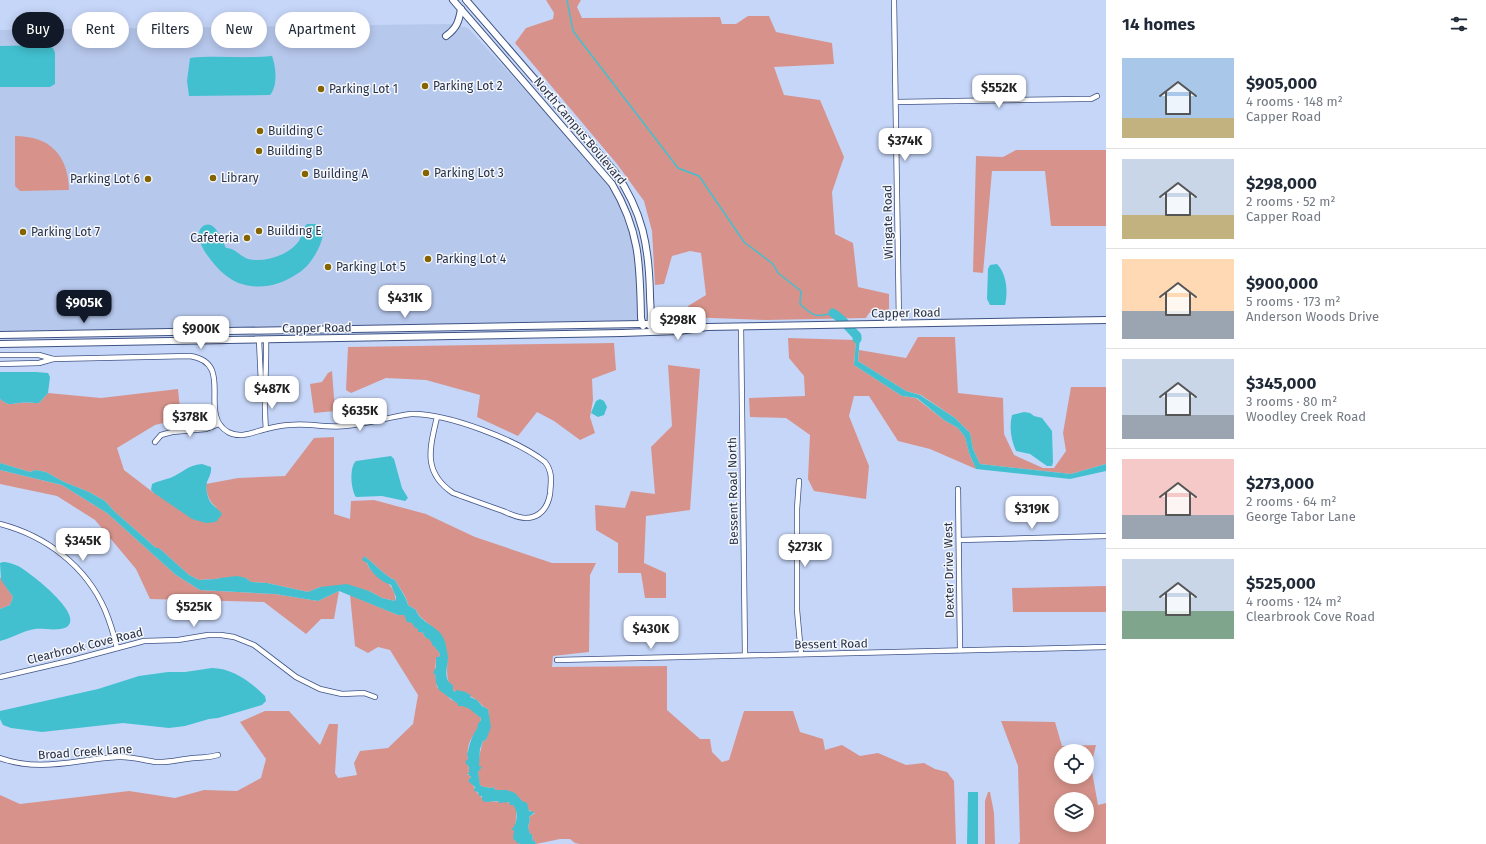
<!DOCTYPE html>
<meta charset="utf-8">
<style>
:root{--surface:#fff;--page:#f6f6f7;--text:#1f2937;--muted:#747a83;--line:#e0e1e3;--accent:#111827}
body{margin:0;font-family:"Fira Sans",sans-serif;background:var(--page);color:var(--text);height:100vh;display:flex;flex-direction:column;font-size:15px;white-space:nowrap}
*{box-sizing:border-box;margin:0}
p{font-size:13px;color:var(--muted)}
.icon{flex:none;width:22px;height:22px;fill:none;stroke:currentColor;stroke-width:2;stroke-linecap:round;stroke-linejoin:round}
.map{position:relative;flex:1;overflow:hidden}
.details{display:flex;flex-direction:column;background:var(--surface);width:380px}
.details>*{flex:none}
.banner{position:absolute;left:12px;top:12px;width:380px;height:36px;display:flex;gap:8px}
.fabs{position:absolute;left:1054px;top:744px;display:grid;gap:8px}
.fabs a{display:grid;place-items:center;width:40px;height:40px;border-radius:50%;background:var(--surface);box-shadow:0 2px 10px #0003;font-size:20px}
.price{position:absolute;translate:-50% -34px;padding:0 9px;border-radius:8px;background:#fff;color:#222;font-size:13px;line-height:26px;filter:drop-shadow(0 1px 2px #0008)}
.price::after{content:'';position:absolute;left:50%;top:24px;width:12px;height:9px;margin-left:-6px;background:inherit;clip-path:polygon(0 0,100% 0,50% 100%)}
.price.current{background:var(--accent);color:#fff}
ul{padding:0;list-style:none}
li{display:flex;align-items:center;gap:12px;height:100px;padding:0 16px}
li+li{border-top:1px solid var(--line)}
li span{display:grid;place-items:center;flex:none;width:112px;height:80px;border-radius:0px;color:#555}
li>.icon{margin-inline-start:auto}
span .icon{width:48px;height:48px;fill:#fffc;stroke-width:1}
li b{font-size:17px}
h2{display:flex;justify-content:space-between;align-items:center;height:48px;padding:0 16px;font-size:17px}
.chip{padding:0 14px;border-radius:18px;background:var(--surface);box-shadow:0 2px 10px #0003;font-size:14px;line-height:36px}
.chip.current{background:var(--accent);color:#fff}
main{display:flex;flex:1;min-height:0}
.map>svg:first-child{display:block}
.built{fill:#b7c8ed}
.green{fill:#d7938b;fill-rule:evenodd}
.water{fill:#42c0cf}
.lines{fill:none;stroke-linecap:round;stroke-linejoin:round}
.stream{stroke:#42c0cf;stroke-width:1.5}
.river{stroke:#42c0cf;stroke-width:9}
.street-casing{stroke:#3f5384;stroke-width:6}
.secondary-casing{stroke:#3f5384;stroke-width:8}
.street{stroke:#fff;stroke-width:4.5}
.secondary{stroke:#fff;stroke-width:6}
.poi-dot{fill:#856400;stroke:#f4f7fc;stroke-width:1.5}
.labels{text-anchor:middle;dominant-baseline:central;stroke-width:3;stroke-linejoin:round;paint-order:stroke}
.poi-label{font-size:12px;fill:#293248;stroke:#f4f7fc;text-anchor:start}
.street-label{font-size:12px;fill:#293248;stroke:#f4f7fc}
</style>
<main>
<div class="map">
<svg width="1106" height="844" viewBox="0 0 1106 844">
<rect width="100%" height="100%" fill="#c6d6f8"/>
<path class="built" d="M451 24 468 28 612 184 624 210 637 254V323L0 335V30Z"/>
<g class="green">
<path d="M546 0H581L577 7 582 18 720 17 722 24H736L748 16H769L776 32 832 43 834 64 774 67 784 95 820 100 844 157 832 192 835 234 853 243 858 287 889 294V310L869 313 866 318 766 320 687 317 688 306 706 295 701 253 690 251 672 256 664 284 655 285 652 231 644 201 617 164 515 43 526 28 553 19 554 13Z"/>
<path d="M15 136C50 136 68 155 69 190L20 191 15 186Z"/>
<path d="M1016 150H1106V226H1051L1045 171H992L983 273 973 272 976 156 1003 157Z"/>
<path d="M918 337H955L958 393 1003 398 1004 434 1014 455 1043 468H1054L1066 451 1063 433 1071 387H1106V464L1071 474 980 464 973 449 970 433 955 418 921 395 906 391 858 361 859 350 906 358Z"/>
<path d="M788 338 856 340 854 365 902 396 916 398 944 420 958 428 965 437 969 453 976 469 930 449 898 441 869 396H854L849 416 869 466 866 499 814 491 808 479 810 435 786 418 750 417 749 398 805 396 804 376 789 358Z"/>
<path d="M614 343 616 370 592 379 593 400 590 417 595 433 580 440 554 421 537 412 518 436 477 417 480 395 426 380 386 378 351 393 346 390 348 347Z"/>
<path d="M668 365 700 369 690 510 646 516 644 563 666 573V598H645L641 573H618V543L596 530 595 505 625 508 631 491 655 494 651 447 672 426Z"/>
<path d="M332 371 335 411 314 413 310 384 322 382 328 373Z"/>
<path d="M178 389 181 419 155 425 117 448 124 470 154 493 217 508C209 502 206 493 206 484L238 478 285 476 314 438 334 437V514L350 519 351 501 374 500 426 514 475 537 552 563H596L590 575 589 652 553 656 552 667 667 666V710L700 739H710L712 752 722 762 729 760 744 711H793L800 732 823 739 825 750 842 745 860 756 878 753 906 765 924 763 935 769 947 772 954 781 956 844H580L575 843 570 839H560L536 844 535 841H533L532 835 530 834 528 828 530 820 529 817 535 813C525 811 519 795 508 791 504 789 499 791 495 790L494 787 492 788 484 787 480 785C476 772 479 754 483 741L486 740C489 729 490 720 488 709 483 707 482 705 478 701 472 696 464 694 457 692H455C444 679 448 672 447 658 447 651 441 641 438 635 434 624 420 621 416 610L408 605C407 596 399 588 395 580 386 577 374 563 364 556 366 561 368 567 371 570 381 579 397 585 395 601L382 598 369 591 320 587 308 592 267 583 251 582 246 578H220L216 579 199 580 189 575 159 548H156L114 511 105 501 89 492 64 482 46 472 35 470 30 472 0 463V399C9 406 9 404 19 403 25 402 33 403 39 403L48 393 101 398Z"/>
<path d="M0 470 62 485 107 513 176 575 200 590 275 594 318 601 339 591 334 619H321L306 634 264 602 150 599 136 569 95 520 57 496 0 484Z"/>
<path d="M0 577 13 597 10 605 0 609Z"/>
<path d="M1106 586V612H1013L1012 588Z"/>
<path d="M350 595 398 615H404L418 629V632H422L426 638H429L440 654 439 657 436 658 435 674 437 687 447 695 450 699 473 710 476 714 481 718C480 728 472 735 469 744 466 754 469 764 469 773L467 775H470C472 785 478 799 490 801 501 803 507 798 516 808 517 819 514 829 515 840L520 844H0V795L20 804 129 791 175 798 204 790 237 791 261 778 266 759 240 722 265 711H289L320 745 329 724H338L335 773 338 778 357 775 354 763 360 751 388 748 413 724 418 695 390 650 378 647 368 653 355 646Z"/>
<path d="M1001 721 1055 722 1062 746 1096 745 1091 766 1098 805 1106 803V844H1018L1020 842 1018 766ZM1061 751H1087V777H1061ZM1061 799H1087V825H1061Z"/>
<path d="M988 792H990L994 813 995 844H985V801Z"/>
</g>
<g class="water">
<path d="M47 45 53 48 55 53V84L50 87H0V46Z"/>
<path d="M272 56C276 67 278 86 270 95L189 96 187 81 190 58C217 55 245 59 272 56Z"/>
<path d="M307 224H316L323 231C324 244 309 268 297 274 280 285 261 290 242 284 237 283 232 280 228 277 218 271 189 238 202 227 214 217 222 240 226 248 235 248 240 256 248 259 265 263 289 255 299 241 302 235 302 229 307 224Z"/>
<path d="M997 264C1007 274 1008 293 1005 305H990L987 299 988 269 990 265Z"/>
<path d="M850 329H856L860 337 858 361 906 391 920 395 955 418 970 433 973 449 980 464 1071 474 1106 464V471L1070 479 976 469 969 453 965 437 958 428 944 420 917 398 902 396 854 365 856 340Z"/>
<path d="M0 372H36L48 373 50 377 48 393 39 403C33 403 25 402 19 403 9 404 9 406 0 399Z"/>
<path d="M600 399 604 401 607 407 604 415 598 417 591 413 596 401Z"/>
<path d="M1024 412 1030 413 1034 416 1042 418 1052 431 1053 462 1052 466H1047L1030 454 1016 451C1011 440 1009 427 1012 415Z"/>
<path d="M391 456 394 459 402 488 408 498 405 501 382 496 356 497C351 490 349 467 356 461Z"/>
<path d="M0 463 30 472 35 470 46 472 64 482 89 492 105 501 114 511 156 548H159L189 575 199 580 216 579 220 578 237 576 246 578 251 582 267 583 308 592 320 587 347 584 369 591 382 598 395 601 396 597 391 585C381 582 371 573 367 563L362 560 364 556C374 563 386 577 395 580 399 588 406 596 408 605L416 610C420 623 439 626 444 639 446 644 447 652 448 657 448 667 442 679 453 685V690L455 692 457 690 466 692 468 694H469L471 695 470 697 477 700 482 706 488 709 491 727 486 740 483 741 480 749 479 766 482 767 478 772 480 785 484 787 492 788 494 787 495 790H507L515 793 522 801 527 803 529 811 535 812 529 817 530 820 528 827 530 834H532L533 841H535L536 844H520L516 842 515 840 513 839 514 830H511C517 825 519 812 513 805H510L509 802 499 803 498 801 485 802 482 800V796H479L478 792 474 791 475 787 468 781 471 777 467 773H469V767L465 762 468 759 467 753 468 752C469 745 473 733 477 729L478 724 481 720V718C474 713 468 705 458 706V704L439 690 436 683 435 674 433 673 436 667V657H439L440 654 434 646 432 645V643L429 639 426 638 422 632H418V629L415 628 412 623 407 622 404 615H398L339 591 318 601 275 594 200 590 176 575 107 513 62 485 0 470Z"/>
<path d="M202 464 211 467C212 473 209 477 207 482 205 489 208 500 212 504 216 508 219 510 222 514L216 522 206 523 192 519 154 493 151 490 152 484C158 481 164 480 170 478 183 473 187 465 202 464Z"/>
<path d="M3 562C8 562 13 564 18 566 28 571 83 613 68 626 61 632 44 628 35 629 22 631 12 638 0 641V609L10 605 13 597 1 580 0 563Z"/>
<path d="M212 668C232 668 251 682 265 696L266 701 262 705 218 718 209 719 185 726 169 728 123 723 42 732 11 728 3 725 0 719V711L98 689 139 676 168 672H185Z"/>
<path d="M968 792H978V844H967Z"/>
</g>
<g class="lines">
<path class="stream" d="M567 0 573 31 678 168 699 176 744 242 773 264 778 273 801 291 800 304C813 316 815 318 833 313"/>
<path class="river" d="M833 313 841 319 857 336V339"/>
<g class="street-casing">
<g id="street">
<path d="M894 0 899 324"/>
<path d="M896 102 1081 99H1091L1097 96"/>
<path d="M741 327 745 655"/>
<path d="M266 339C267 370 263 399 266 429"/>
<path d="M259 340 261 383 264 391"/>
<path d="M0 355H39L53 359"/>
<path d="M0 364 39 363 53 359 190 356C236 363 197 414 228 432 241 439 253 432 266 429 274 427 282 425 290 425 308 423 327 428 345 426 367 424 389 417 411 414 447 413 517 440 545 462 553 472 551 482 550 494 548 507 540 518 526 518 518 518 510 514 503 511 486 505 469 499 453 493 422 472 430 448 437 417"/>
<path d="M155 442 161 435 172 432 206 429 219 424"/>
<path d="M799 481 797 509V610L801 654"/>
<path d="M958 489 960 650"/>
<path d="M0 524C46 536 86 566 105 610 110 622 114 635 117 648"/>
<path d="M959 540 1106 536"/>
<path d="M557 660 1106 647"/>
<path d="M0 677 69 661 144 641 178 640 208 635H221L234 637 254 645 296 677 320 689 342 694 364 693 375 697"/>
<path d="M0 758C42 773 76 759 118 757 131 756 142 760 155 762 168 763 181 759 194 758 205 757 208 758 218 755"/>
</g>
</g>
<g class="secondary-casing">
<g id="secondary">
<path d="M453 0 612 184C640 231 640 265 641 318L643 326"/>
<path d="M466 0 615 172C643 212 649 247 650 295 650 304 652 317 650 326"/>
<path d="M446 36C457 28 459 21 461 9"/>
<path d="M0 335 642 324H680L697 326"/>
<path d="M0 344 622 333 679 331 707 327 1106 320"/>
</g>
</g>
<use href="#street" class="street"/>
<use href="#secondary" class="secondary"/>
</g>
<g class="poi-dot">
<circle cx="425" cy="86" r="4"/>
<circle cx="321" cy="89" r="4"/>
<circle cx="260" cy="131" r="4"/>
<circle cx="259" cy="151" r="4"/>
<circle cx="426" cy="173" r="4"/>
<circle cx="305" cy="174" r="4"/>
<circle cx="213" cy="178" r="4"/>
<circle cx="148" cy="179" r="4"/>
<circle cx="259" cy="231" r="4"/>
<circle cx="23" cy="232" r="4"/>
<circle cx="247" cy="238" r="4"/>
<circle cx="428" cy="259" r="4"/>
<circle cx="328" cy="267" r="4"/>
</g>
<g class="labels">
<g class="poi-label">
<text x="433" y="86">Parking Lot 2</text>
<text x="329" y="89">Parking Lot 1</text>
<text x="268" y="131">Building C</text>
<text x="267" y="151">Building B</text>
<text x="434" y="173">Parking Lot 3</text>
<text x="313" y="174">Building A</text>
<text x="221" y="178">Library</text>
<text x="140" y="179" text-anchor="end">Parking Lot 6</text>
<text x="267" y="231">Building E</text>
<text x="31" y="232">Parking Lot 7</text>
<text x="239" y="238" text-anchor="end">Cafeteria</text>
<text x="436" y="259">Parking Lot 4</text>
<text x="336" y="267">Parking Lot 5</text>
</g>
<g class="street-label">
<text transform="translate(580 131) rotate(50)">North Campus Boulevard</text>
<text transform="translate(888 222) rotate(-91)">Wingate Road</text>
<text transform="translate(906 313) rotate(-1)">Capper Road</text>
<text transform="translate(317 328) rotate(-1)">Capper Road</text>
<text transform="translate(733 491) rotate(-91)">Bessent Road North</text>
<text transform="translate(949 570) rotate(-91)">Dexter Drive West</text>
<text transform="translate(831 644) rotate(-1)">Bessent Road</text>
<text transform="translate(85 646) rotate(-14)">Clearbrook Cove Road</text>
<text transform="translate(85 752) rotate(-4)">Broad Creek Lane</text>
</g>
</g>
</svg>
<div class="fabs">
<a><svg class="icon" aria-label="locate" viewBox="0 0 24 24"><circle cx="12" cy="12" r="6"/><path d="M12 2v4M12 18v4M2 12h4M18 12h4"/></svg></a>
<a><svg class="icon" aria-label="layers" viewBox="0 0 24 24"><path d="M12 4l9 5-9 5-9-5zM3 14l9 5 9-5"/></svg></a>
</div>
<b class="price" style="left:999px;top:109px">$552K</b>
<b class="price" style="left:905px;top:162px">$374K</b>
<b class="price" style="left:405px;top:319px">$431K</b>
<b class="price current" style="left:84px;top:324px">$905K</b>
<b class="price" style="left:678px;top:341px">$298K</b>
<b class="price" style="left:201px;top:350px">$900K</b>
<b class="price" style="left:272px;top:410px">$487K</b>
<b class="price" style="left:360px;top:432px">$635K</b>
<b class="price" style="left:190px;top:438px">$378K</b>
<b class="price" style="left:1032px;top:530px">$319K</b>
<b class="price" style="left:83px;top:562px">$345K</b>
<b class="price" style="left:805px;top:568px">$273K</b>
<b class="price" style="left:194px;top:628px">$525K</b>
<b class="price" style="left:651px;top:650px">$430K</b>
<div class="banner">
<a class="chip current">Buy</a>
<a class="chip">Rent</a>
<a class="chip">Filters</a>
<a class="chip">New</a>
<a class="chip">Apartment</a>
</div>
</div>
<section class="details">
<h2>14 homes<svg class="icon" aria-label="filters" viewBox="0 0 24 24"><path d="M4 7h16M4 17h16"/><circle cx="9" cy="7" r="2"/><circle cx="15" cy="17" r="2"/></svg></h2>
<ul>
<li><span style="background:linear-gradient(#a9c7e8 75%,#c2b280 0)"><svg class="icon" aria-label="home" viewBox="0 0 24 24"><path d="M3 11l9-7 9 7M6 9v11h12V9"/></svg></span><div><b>$905,000</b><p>4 rooms · 148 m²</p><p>Capper Road</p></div></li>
<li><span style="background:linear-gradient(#c9d6e8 70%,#c2b280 0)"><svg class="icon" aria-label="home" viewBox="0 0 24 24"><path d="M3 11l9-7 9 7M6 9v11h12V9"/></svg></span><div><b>$298,000</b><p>2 rooms · 52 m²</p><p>Capper Road</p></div></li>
<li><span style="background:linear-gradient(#ffd9b3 65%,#9aa5b1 0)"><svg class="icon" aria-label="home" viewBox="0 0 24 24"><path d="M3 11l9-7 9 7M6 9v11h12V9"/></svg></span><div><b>$900,000</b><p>5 rooms · 173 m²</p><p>Anderson Woods Drive</p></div></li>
<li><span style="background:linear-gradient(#c9d6e8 70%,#9aa5b1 0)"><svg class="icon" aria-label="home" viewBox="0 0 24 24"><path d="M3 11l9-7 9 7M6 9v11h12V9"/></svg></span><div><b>$345,000</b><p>3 rooms · 80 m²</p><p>Woodley Creek Road</p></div></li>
<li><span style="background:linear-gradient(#f6c9c9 70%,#9aa5b1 0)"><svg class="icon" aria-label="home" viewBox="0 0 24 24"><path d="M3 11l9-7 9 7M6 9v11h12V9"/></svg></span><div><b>$273,000</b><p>2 rooms · 64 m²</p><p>George Tabor Lane</p></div></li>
<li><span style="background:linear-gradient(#c9d6e8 65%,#7fa58c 0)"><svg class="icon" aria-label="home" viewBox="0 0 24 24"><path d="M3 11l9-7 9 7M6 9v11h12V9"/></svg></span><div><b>$525,000</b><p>4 rooms · 124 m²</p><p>Clearbrook Cove Road</p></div></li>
</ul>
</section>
</main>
